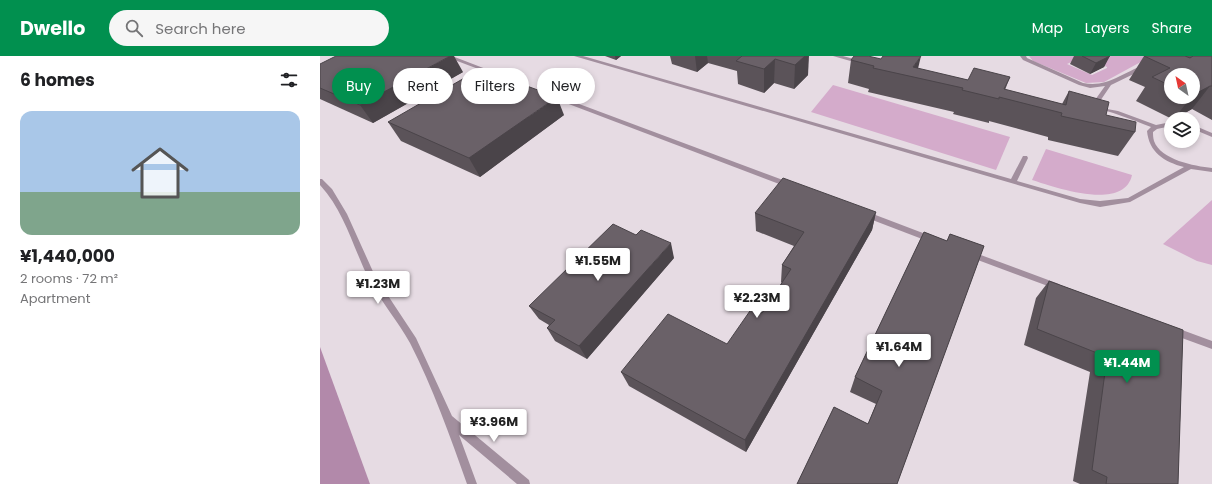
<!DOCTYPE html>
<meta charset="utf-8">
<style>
:root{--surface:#fff;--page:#f6f6f6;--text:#202124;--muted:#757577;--line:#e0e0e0;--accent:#01904f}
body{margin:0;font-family:Poppins,sans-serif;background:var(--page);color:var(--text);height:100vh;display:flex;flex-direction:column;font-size:15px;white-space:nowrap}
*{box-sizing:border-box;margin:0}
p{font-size:13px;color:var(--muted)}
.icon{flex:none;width:22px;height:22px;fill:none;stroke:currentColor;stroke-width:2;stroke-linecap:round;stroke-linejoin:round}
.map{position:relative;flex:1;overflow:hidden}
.drawer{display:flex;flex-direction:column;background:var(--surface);width:320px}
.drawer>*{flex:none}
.banner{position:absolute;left:12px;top:12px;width:380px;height:36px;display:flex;gap:8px}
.needle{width:26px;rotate:327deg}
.buttons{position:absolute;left:844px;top:12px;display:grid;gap:8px}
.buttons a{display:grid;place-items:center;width:36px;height:36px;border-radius:50%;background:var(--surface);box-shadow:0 2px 6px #0003;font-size:20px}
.price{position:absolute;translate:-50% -34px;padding:0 9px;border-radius:4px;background:#fff;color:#222;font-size:13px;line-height:26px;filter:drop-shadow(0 1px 2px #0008)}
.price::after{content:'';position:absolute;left:50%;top:24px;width:12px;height:9px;margin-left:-6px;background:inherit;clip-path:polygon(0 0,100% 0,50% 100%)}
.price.active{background:var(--accent);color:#fff}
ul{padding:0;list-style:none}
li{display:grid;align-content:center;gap:8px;height:212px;padding:0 20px}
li+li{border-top:1px solid var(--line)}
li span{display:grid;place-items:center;height:124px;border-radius:12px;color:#555}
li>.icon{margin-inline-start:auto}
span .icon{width:72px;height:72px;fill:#fffc;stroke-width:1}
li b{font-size:17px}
h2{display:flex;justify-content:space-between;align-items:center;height:48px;padding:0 20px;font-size:17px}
.tag{padding:0 14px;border-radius:18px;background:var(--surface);box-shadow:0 2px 6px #0003;font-size:14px;line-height:36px}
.tag.active{background:var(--accent);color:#fff}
header{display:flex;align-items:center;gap:24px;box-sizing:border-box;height:56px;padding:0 20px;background:var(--accent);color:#fff}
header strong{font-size:19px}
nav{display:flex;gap:22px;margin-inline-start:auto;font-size:14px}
.search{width:280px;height:36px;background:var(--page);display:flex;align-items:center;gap:10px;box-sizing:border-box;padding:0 14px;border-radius:22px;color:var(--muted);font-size:15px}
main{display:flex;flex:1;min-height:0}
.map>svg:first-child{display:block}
.green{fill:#d4abcb;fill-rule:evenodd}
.water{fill:#b289aa}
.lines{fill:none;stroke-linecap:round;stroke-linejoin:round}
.lane{fill:#a28f9e;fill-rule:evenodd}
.street{fill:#a28f9e;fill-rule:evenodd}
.wall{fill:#5b5359;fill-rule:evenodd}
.shaded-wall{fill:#4a4449}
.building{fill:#6a6168;stroke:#4a4449}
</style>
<header>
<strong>Dwello</strong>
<div class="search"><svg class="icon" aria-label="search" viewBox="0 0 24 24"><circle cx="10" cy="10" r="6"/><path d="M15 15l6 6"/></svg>Search here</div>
<nav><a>Map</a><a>Layers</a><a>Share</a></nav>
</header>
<main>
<section class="drawer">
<h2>6 homes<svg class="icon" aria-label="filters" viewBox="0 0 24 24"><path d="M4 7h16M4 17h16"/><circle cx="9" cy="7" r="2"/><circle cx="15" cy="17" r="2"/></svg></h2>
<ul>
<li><span style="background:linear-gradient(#a9c7e8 65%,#7fa58c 0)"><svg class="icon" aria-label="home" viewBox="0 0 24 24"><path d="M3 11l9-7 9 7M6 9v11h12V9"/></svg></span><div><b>¥1,440,000</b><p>2 rooms · 72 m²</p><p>Apartment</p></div></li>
</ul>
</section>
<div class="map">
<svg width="892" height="428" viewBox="0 0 892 428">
<rect width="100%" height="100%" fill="#e6dbe3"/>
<g class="green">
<path d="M709 0H823L828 2 784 26 766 27 713 5ZM764 0 787 11V12L772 19 747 8Z"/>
<path d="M513 29 690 81 676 114 491 56Z"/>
<path d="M726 93 812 119C804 156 734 131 712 124Z"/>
<path d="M892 144V209L877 205 843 188Z"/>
</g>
<path class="water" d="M0 291 50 428H0Z"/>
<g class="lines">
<g class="lane">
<path d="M124 0H132L208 29 203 30Z"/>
<path d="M254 0H263L691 123 703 100H707L708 102 697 125 760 143 780 145 808 142 864 111C844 106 829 96 827 75L831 71C812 64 790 54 771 52L770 51 785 30 770 32 759 29 703 4 700 0H706L707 2 763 27C787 32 802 17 824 9L826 10V12L791 29 776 51 798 55 836 69 851 66V70L837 73 833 76C833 78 833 82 834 85 841 104 874 110 892 112V116L871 113 810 146 780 151 760 147Z"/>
<path d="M513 0H523L544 6 541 8Z"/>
<path d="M227 36 471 127 472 129 469 131H467L225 39V37Z"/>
<path d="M873 69 892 77V81L873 73Z"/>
<path d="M545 155 616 182 617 184 616 186H610L542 160 541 158Z"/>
<path d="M650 195 739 228 740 230 739 232 736 233 647 200 646 198Z"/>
<path d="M854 271 892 285V293L851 278 850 275 851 272Z"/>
</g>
<path class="street" d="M0 123H2L12 133 27 158 55 220 96 282 132 360 209 424 210 428H197L139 379 157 428H147C130 380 113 332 90 287 78 265 61 246 49 223 33 192 25 156 0 129Z"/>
</g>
<g class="wall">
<path d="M285 0H301L296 4Z"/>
<path d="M350 0H485L488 19 474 33 454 27 444 37 418 28 417 15 388 7 377 16 352 8Z"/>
<path d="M754 0H789L784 11 770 18 750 8Z"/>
<path d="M824 0H892V64L872 53 855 63H852L816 45 825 31 809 24ZM851 19 873 41H851Z"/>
<path d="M531 4 598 13 648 24 690 21 685 34 742 48 749 35 786 59 815 76 798 100 728 84V81L669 65V67L633 58 634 56 548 36 549 33 528 27Z"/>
<path d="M0 8 143 16 53 67 0 43Z"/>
<path d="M244 59 160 121 81 85 68 66Z"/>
<path d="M556 156 552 174 426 396 309 330 301 316 407 288 442 257 462 227 461 226 462 209 474 190 436 175 435 157Z"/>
<path d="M604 176 627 185 630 178 664 190 577 428H477L514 351 548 368 556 348 530 336 535 321Z"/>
<path d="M354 202 267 303 235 285 227 272 229 269 219 263 209 250Z"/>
<path d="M729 225 863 274 858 428H760L753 425 770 316 704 289 716 242Z"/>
</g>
<g class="shaded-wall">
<path d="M130 0H134L143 16 53 67 40 49Z"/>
<path d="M295 0H301L296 4Z"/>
<path d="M375 0H387L388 7 377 16Z"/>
<path d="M485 0H489L488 19 474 33 475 9Z"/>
<path d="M601 0 596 21 593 11Z"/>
<path d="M790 0 784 11 770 18 776 7Z"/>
<path d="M455 3 454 27 444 37V13Z"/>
<path d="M890 30 872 53 854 63 871 41H873V39Z"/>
<path d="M237 41 244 59 160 121 149 102Z"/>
<path d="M556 156 552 174 426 396 425 384Z"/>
<path d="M351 187 354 202 267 303 259 290Z"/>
</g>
<g class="building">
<path d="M16 0H130L40 49 0 32V8Z"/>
<path d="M422 0H485L475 9 455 3 444 13 416 5Z"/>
<path d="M534 0H548L561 3 563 0H601L593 11 648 24 654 12 690 21 684 33 746 49 749 35 789 46 786 59 816 66 815 76 741 60 742 57 679 41V43L642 34 643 32 553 12 554 10 531 4Z"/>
<path d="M762 0H790L776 7Z"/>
<path d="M824 0H865L870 2 873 0H892V30H890L873 39V19H851V30L832 21 850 12Z"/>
<path d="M160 13 237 41 149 102 68 66Z"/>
<path d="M463 122 556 156 425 384 301 316 348 258 407 288 432 252 442 257 471 213 462 209 484 176 435 157Z"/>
<path d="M293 168 316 179 321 174 351 187 259 290 227 272 235 264 209 250Z"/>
<path d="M604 176 627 185 630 178 664 190 577 428H477L514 351 548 368 562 335 535 321Z"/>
<path d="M729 225 863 274 858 428H786L787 421 772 414 787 301 717 273Z"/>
</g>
</svg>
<div class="buttons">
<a><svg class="needle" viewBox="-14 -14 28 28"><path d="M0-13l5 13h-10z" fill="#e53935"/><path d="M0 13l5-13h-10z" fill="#757577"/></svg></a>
<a><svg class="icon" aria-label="layers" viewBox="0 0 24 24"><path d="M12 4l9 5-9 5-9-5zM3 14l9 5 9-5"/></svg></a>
</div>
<b class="price" style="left:278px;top:226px">¥1.55M</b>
<b class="price" style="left:58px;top:249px">¥1.23M</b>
<b class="price" style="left:437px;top:263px">¥2.23M</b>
<b class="price" style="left:579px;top:312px">¥1.64M</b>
<b class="price active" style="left:807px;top:328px">¥1.44M</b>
<b class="price" style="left:174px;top:387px">¥3.96M</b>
<div class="banner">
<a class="tag active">Buy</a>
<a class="tag">Rent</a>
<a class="tag">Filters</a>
<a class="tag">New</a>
</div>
</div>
</main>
